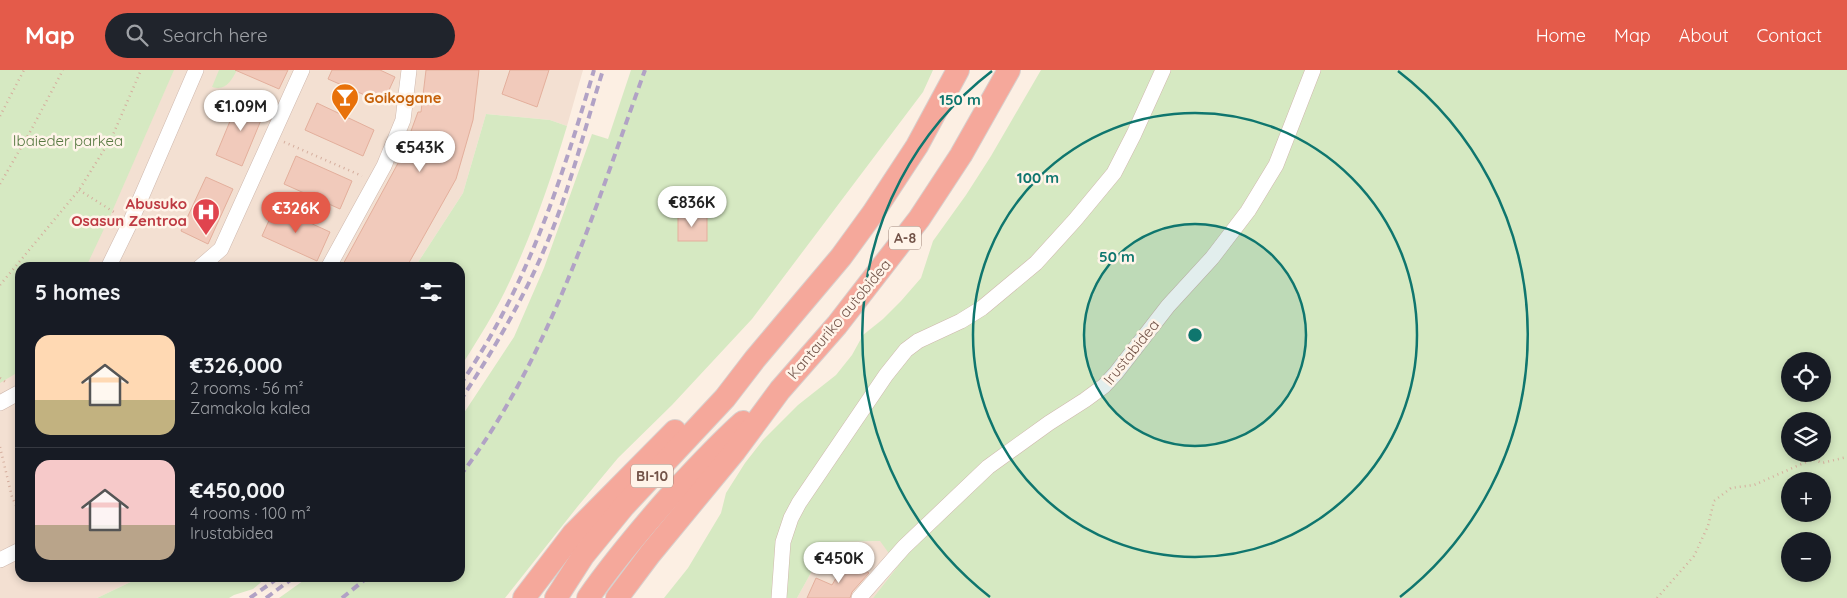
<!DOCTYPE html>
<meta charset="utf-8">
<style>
:root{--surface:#171b24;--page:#20242c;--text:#f1f3f6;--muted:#9ea1a6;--line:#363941;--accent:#e45b4a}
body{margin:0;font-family:Quicksand,sans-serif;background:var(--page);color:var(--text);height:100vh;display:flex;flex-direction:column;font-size:19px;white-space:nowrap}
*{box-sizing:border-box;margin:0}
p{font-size:16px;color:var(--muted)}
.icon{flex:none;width:28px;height:28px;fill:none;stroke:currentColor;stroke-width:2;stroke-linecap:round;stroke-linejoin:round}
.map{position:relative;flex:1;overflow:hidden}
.details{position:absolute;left:15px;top:192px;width:450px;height:320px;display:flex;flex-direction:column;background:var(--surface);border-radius:15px;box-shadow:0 2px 8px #0003}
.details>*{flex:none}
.tools{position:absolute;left:1781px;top:282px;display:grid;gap:10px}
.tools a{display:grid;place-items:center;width:50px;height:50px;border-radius:50%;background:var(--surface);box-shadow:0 2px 8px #0003;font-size:25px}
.price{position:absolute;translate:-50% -42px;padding:0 11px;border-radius:18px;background:#fff;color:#222;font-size:16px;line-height:32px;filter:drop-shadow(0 1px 2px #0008)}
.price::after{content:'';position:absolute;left:50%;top:30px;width:15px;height:11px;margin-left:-8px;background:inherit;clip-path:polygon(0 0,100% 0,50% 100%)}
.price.active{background:var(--accent);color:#fff}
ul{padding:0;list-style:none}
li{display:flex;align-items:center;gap:15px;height:125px;padding:0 20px}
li+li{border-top:1px solid var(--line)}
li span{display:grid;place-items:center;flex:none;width:140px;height:100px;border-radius:15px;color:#555}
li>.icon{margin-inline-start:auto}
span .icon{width:60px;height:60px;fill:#fffc;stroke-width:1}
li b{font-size:21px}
h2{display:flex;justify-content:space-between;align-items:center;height:60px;padding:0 20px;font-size:21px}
header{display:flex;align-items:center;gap:30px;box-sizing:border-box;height:70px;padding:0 25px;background:var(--accent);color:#fff}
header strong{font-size:24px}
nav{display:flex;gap:28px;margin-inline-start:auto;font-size:18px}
.search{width:350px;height:45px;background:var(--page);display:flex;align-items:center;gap:12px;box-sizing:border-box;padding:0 18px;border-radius:28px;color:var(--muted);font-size:19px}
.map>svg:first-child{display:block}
.residential{fill:#f3e0d2}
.green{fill:#d6e9c2;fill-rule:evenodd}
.building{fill:#f1cabb;stroke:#e3af9c}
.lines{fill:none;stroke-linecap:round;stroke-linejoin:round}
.minor-casing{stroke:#cfb8ad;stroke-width:16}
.highway-casing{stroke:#d8cfcc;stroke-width:24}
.path{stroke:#d5ae9e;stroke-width:2.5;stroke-dasharray:1 4;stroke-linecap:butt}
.minor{stroke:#fff;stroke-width:15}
.highway{stroke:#f5a89b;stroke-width:22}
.rail{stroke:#b1a2c5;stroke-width:4;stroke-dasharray:8 5;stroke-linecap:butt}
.ring{fill:none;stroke:#0f766e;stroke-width:2.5}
.labels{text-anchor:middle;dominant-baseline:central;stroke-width:5;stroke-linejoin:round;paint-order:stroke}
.shield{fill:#fff4e9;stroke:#9d8479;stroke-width:1}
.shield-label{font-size:14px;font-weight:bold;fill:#735449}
.food-label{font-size:15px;font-weight:bold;fill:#c56008;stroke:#fff4e9;text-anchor:start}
.park-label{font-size:15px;fill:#587942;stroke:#fff4e9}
.health-label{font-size:15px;font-weight:bold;fill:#be3a42;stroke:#fff4e9;text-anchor:end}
.street-label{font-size:15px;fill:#735449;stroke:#fff4e9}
.centre{fill:#0f766e;stroke:#fff4e9;stroke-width:2.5}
.ring-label{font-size:15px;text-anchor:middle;font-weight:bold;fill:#0f766e;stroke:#fff4e9;stroke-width:5;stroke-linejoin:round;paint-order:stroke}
</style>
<header>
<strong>Map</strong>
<div class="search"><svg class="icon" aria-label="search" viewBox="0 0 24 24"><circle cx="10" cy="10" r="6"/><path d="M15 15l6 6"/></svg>Search here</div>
<nav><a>Home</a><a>Map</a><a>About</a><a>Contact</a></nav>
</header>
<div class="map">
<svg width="1847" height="528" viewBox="0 0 1847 528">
<rect width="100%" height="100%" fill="#fcefe3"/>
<g class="residential">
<path d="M0 0H583L567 56 550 50 486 44 463 123 415 197 20 198V508H139L97 528H0Z"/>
<path d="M881 471 898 496 873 528H797L828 472Z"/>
</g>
<g class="green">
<path d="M0 0H174L111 144 86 197 20 198V301L0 313Z"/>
<path d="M219 0H237C231 11 226 21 212 17Z"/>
<path d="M631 0H933L923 22 752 249 672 335 618 388 578 436 505 528H279L307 508H460V349L514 267 544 198 592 64 608 69Z"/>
<path d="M1041 0H1847V528H873L898 496 880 471 828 472 797 528H664L688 498 721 443 726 423 745 393 763 370 798 335 836 305 852 285 863 265 883 249 901 231 921 208 933 171 966 125 991 86ZM1790 291H1822V324H1790ZM1790 351H1822V384H1790ZM1790 411H1822V444H1790ZM1790 471H1822V504H1790Z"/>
<path d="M486 44 550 50 567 56C552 106 535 156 513 204 499 237 479 268 460 298V198L415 197 463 123Z"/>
<path d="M139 508H266L253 519 234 525 229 528H97Z"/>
</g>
<g class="building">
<path d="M235 0H288L279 19Z"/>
<path d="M332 0H380L395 7 383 33 328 9Z"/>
<path d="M426 0H479L473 50 456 109 406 198H341L409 73 407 72 418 42H421Z"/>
<path d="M510 0H549L537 37 502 24Z"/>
<path d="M240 27 266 38 242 96 216 85Z"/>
<path d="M317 33 374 60 363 86 305 60Z"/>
<path d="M296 86 352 111 340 139 284 114Z"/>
<path d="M206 107 233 119 208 174 181 161Z"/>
<path d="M275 137 330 162 317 191 262 166Z"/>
<rect x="678" y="146" width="29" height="25"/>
<path d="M845 493 857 499 859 496 869 503 852 522 850 528H807L816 508 832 515Z"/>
</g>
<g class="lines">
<g class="minor-casing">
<g id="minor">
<path d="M108 198 130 153 196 0"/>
<path d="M199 198 221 179 302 0"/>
<path d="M328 198 384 96 403 50 409 0"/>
<path d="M0 333 20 322"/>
<path d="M0 490 20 480"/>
<path d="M779 528 783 472 791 448 799 433 886 305 906 280 918 271 961 251 982 238 1036 193 1075 150 1114 103 1134 64 1163 0"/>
<path d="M859 528 904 477 988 397 1049 353 1085 330 1104 316 1116 303 1168 236 1212 188 1248 141 1276 95 1313 0"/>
</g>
</g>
<g class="highway-casing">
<g id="highway">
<path d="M524 528 573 464 675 361"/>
<path d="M556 528 583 486 624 436 725 328 755 289 841 187 873 143 917 76 958 0"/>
<path d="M588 528C613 492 641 459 670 426 694 401 717 375 743 352"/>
<path d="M617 528 650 484 735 381 780 320 837 255 919 149 961 85 1009 0"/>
</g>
</g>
<g class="path">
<path d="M0 46 24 0"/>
<path d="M284 72 362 106"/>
<path d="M0 114 30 62 63 0"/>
<path d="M79 120 117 144"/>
<path d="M0 215 79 120 112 67 141 0"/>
<path d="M0 308 7 313"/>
<path d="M0 377 12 427 20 444"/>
<path d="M1657 528 1694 486 1708 456 1714 431 1731 418 1754 415 1813 389 1822 393 1847 387"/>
</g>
<use href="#minor" class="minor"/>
<use href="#highway" class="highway"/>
<g class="rail">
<path d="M460 315C527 217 561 112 594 0"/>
<path d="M460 331C497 275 531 216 555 153 574 103 587 51 603 0"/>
<path d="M460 406C550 288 595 138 645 0"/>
<path d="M250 528 278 508"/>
<path d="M266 528 293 508"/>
<path d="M342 528 367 508"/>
</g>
</g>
<circle cx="1195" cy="265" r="111" fill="#0f766e" fill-opacity=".12"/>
<g class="ring">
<circle cx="1195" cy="265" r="111"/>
<circle cx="1195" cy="265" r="222"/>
<path d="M990 527A333 333 0 0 1 992 1M1398 1A333 333 0 0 1 1400 527"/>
</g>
<defs>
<g id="bar-pin" transform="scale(1.4375)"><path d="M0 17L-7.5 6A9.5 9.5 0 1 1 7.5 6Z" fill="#e8710a" stroke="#fff4e9"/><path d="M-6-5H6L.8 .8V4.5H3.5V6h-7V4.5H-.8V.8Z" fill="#fff"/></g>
<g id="hospital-pin" transform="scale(1.4375)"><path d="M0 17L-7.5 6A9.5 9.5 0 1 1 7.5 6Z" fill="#e0444e" stroke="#fff4e9"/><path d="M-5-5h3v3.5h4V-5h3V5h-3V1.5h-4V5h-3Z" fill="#fff"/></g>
</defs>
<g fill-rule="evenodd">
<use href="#bar-pin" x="345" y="27"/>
<use href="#hospital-pin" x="206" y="142"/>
</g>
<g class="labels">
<g class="shield">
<rect x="889" y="156.5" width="32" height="23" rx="4"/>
<rect x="631" y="394.5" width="42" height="23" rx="4"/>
</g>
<g class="shield-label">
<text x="905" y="168">A-8</text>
<text x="652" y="406">BI-10</text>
</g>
<g class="food-label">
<text x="364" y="27">Goikogane</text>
</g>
<g class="park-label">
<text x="68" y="70">Ibaieder parkea</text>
</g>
<g class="health-label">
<text x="187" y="133">Abusuko<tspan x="187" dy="17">Osasun Zentroa</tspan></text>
</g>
<g class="street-label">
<text transform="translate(839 249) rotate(-50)">Kantauriko autobidea</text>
<text transform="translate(1131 282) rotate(-51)">Irustabidea</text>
</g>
</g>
<circle cx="1195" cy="265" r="8" class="centre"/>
<g class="ring-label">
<text x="960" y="35">150 m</text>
<text x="1038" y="113">100 m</text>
<text x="1117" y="192">50 m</text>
</g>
</svg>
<div class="tools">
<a><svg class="icon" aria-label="locate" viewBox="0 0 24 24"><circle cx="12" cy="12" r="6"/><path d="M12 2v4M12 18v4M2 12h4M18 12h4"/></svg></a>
<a><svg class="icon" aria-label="layers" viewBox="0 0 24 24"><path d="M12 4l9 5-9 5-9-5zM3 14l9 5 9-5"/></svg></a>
<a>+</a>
<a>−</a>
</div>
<b class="price" style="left:241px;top:62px">€1.09M</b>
<b class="price" style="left:420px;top:103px">€543K</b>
<b class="price" style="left:692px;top:158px">€836K</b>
<b class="price active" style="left:296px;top:164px">€326K</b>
<b class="price" style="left:839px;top:514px">€450K</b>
<section class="details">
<h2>5 homes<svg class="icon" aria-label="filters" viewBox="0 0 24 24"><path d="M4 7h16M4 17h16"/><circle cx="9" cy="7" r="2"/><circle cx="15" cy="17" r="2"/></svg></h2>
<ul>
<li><span style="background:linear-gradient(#ffd9b3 65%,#c2b280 0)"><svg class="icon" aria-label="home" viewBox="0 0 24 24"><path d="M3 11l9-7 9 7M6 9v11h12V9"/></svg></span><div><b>€326,000</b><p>2 rooms · 56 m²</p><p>Zamakola kalea</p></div></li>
<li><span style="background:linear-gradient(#f6c9c9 65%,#b9a48a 0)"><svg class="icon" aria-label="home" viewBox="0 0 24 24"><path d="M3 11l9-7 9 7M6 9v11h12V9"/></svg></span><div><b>€450,000</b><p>4 rooms · 100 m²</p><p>Irustabidea</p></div></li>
</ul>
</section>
</div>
